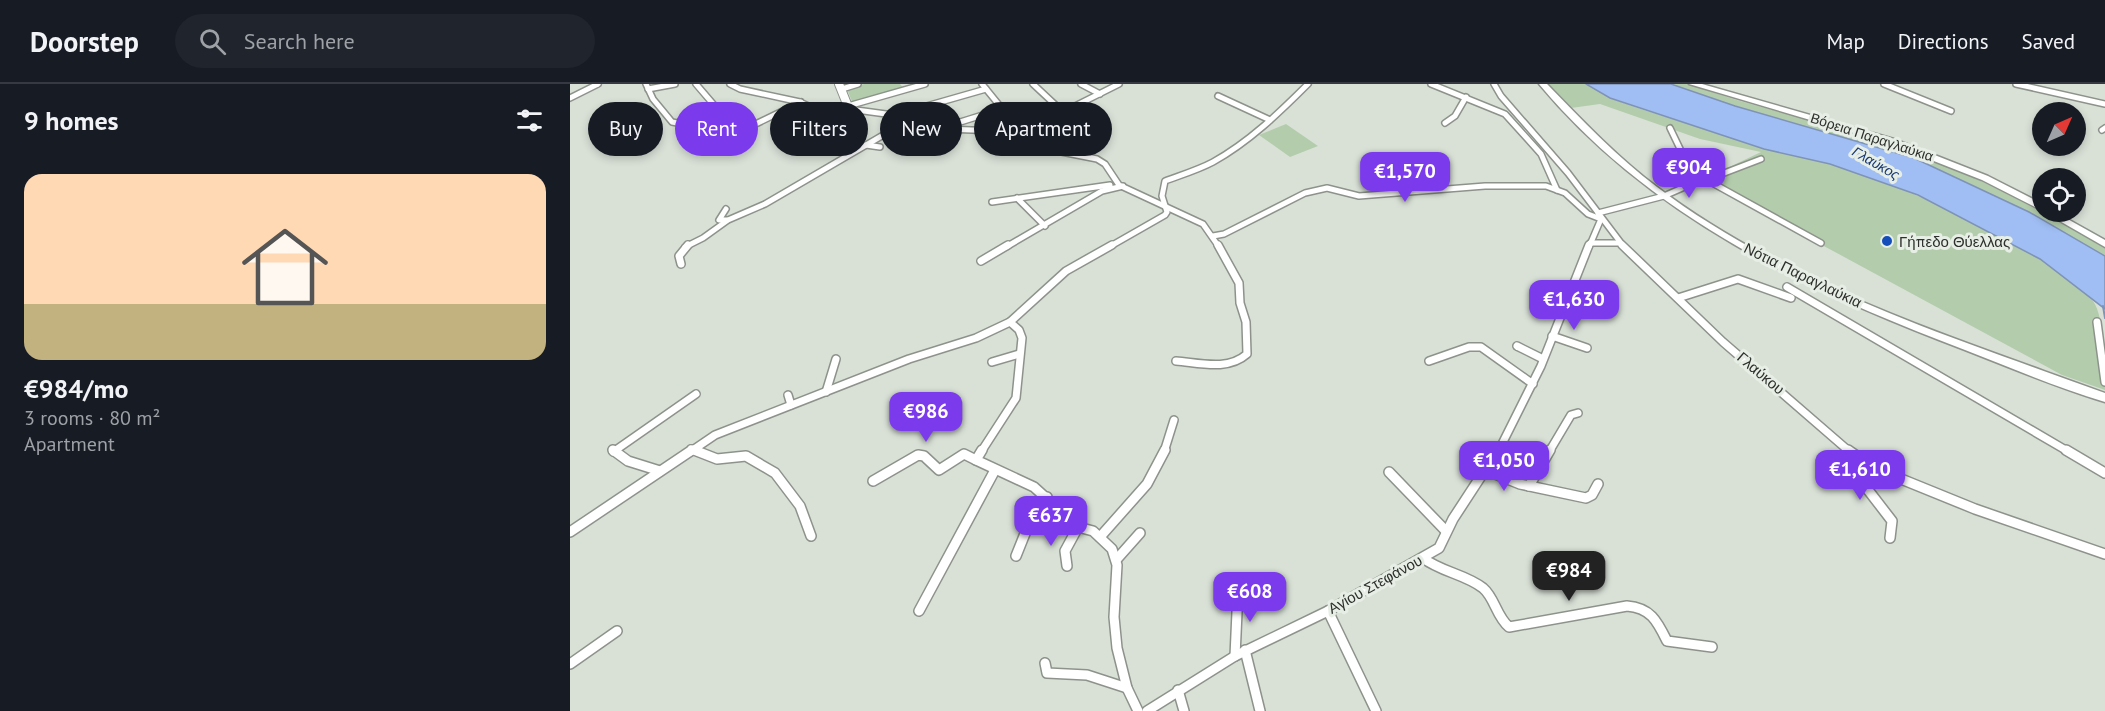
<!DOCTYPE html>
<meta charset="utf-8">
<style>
:root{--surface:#171b24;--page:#20242c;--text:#f1f3f6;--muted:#9ea1a6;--line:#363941;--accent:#7c3aed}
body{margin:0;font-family:"PT Sans",sans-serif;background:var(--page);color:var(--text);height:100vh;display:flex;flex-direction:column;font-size:22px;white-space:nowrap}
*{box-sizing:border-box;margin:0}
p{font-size:20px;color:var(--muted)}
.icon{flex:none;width:33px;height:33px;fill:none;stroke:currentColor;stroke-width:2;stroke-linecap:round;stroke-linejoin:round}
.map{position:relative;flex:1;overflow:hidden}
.side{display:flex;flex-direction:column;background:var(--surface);width:570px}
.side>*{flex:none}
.top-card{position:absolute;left:18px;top:18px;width:570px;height:54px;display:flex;gap:12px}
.needle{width:39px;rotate:45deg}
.fabs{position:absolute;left:1462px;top:18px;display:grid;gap:12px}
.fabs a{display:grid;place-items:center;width:54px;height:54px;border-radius:50%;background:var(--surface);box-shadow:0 3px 9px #0003;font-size:30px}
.price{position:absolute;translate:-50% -51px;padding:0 14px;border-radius:12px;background:var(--accent);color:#fff;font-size:20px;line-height:39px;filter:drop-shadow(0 2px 3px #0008)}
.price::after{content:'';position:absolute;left:50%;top:36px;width:18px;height:14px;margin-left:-9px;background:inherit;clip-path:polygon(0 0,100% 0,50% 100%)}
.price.selected{background:#222;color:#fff}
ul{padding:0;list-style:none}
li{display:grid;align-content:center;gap:12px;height:318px;padding:0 24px}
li+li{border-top:2px solid var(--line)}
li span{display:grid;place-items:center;height:186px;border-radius:18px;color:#555}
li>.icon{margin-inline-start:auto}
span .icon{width:108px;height:108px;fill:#fffc;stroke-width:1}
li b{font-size:26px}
h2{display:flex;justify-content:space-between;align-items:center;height:72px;padding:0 24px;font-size:26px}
.tag{padding:0 21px;border-radius:27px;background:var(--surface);box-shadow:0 3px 9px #0003;font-size:21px;line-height:54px}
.tag.selected{background:var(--accent);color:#fff}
header{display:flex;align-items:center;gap:36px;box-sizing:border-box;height:84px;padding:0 30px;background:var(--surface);border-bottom:2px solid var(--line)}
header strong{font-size:28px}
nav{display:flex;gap:33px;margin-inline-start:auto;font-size:21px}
.search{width:420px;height:54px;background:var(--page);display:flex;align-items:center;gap:15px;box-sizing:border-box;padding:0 21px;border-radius:33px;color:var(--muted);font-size:22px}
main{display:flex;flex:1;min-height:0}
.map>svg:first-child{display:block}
.green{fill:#b3cdac}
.water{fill:#a0bef3;stroke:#7e93b7;stroke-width:1.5}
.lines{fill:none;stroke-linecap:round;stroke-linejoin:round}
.stream{stroke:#7e93b7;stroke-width:2}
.street-far2-casing{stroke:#8d938b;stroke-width:8}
.street-far1-casing{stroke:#8d938b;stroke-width:10}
.street-casing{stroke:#8d938b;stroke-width:12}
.secondary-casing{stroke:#8d938b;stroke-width:10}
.primary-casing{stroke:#8d938b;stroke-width:3}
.street-far2{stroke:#fff;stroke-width:5}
.street-far1{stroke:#fff;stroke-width:7}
.street{stroke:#fff;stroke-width:9}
.secondary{stroke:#fff;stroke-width:8}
.primary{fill:#fff;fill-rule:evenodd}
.poi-dot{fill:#154eba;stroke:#e7eee5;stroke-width:2}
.labels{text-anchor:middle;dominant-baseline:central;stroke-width:6;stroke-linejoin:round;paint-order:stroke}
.far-street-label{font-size:14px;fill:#2d302c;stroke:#e7eee5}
.far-water-label{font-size:14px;font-style:italic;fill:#173875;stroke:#e7eee5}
.poi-label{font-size:15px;fill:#2d302c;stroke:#e7eee5;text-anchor:start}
.street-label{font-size:15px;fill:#2d302c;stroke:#e7eee5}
</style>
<header>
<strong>Doorstep</strong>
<div class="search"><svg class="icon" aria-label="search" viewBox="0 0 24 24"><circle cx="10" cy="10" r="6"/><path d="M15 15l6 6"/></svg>Search here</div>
<nav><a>Map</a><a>Directions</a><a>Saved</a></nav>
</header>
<main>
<section class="side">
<h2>9 homes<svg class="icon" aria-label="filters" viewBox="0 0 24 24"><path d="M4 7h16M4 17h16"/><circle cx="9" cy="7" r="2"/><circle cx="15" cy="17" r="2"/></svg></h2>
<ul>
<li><span style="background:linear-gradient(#ffd9b3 70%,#c2b280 0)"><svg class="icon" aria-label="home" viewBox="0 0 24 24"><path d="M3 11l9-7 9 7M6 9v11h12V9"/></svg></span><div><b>€984/mo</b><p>3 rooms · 80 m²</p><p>Apartment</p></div></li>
</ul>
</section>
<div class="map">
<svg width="1535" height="627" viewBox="0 0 1535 627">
<rect width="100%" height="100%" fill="#d9e1d7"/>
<g class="green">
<path d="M294 0H330L334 5 283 20 277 5Z"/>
<path d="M978 0C990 0 1003 0 1014 0 1024 2 1033 12 1042 15 1086 31 1132 43 1176 59 1203 68 1232 71 1260 80 1329 100 1477 162 1523 217 1535 233 1535 286 1535 306L1492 291 1132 96 1191 68 1130 55 1030 20 1001 24Z"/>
<path d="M1101 0H1119C1185 25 1255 37 1321 60 1397 87 1466 123 1535 164V172L1459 128 1344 74 1165 22Z"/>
<path d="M716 40 748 62 720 73 689 51Z"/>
</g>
<path class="water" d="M1016 0H1101L1165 22 1344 74 1459 128 1535 172V225L1470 175 1348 111 1260 80 1194 65 1040 14Z"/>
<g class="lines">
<path class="stream" d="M1533 222 1535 234"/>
<g class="street-far2-casing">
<g id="street-far2">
<path d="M76 0 83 15 102 38 165 50 231 18"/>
<path d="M126 0 168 49"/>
<path d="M160 0 170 5 230 18 245 25H279L316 30 375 45 429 47 456 61 527 75 535 80 549 101 633 140 649 163"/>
<path d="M412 0 447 43"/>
<path d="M463 0 493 28"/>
<path d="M511 0 530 10"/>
<path d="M861 0 935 30 971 70 987 106"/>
<path d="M924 0 931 12 998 89 1054 163"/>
<path d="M1314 0 1381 27"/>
<path d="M1446 0 1535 20"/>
<path d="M78 5 105 0"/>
<path d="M272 5 288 0"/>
<path d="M648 12 700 36"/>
<path d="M0 14 28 0"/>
<path d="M278 22 355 0"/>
<path d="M266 36 279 25"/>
<path d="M875 39 885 32 896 13"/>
<path d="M371 44 432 25"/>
<path d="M1532 46 1535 44"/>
<path d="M433 48 493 28 549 0"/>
<path d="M296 61 310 63"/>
<path d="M1136 96 1191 75"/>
<path d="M1137 96 1251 159"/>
<path d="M447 114 475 142"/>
<path d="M422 118 540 101"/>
<path d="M156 125 149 136H157"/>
<path d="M1028 129 1094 112 1126 98 1100 44"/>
<path d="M643 152 654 150 735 109 757 104 789 112 915 102H976L995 109 1018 130 1031 135 1019 163"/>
<path d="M1020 159H1050"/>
<path d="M115 163 133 154 158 136 195 120 315 50 332 29 416 5"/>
<path d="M436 163 532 107 553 102"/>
<path d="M539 163 595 131 597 128 592 112 595 97C611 91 628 86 643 78 679 58 709 29 738 0"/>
</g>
</g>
<g class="street-far1-casing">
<g id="street-far1">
<path d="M1052 161 1153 258 1280 368"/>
<path d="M411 177 438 161"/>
<path d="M111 180 109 172 118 161"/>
<path d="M1217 203 1499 368"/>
<path d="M1108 214 1168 195 1221 214"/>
<path d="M1527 238 1535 298"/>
<path d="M982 252 1017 264"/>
<path d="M947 262 973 275"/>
<path d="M606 277C630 279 658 287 677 270L676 238 670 219 669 199 648 161"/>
<path d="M859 277 899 263H911L963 300"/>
<path d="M422 278 449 270"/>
<path d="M256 308 266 275"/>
<path d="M218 311 221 321"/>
<path d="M121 365 128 368"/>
<path d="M43 368 126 310"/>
<path d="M120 368 145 351 339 275 406 254 440 238"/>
<path d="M411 368 446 314 452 254 449 246 440 238 496 187 542 161"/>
<path d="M594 368 604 336"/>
<path d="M928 368 971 282 1019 161"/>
<path d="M979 368 1001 331 1008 329"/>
</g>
</g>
<g class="street-casing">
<g id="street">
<path d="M43 366 58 377 90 387"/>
<path d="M124 366 147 375 176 372 205 389 230 422 241 452"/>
<path d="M412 366 406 376 464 403 508 443 523 447 542 465 547 481 544 533 547 564 557 604 568 627"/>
<path d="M1278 366 1304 384 1405 425 1535 470"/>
<path d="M1496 366 1535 389"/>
<path d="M1298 381 1295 402 1322 437 1320 454"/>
<path d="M915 386 950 400 1016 414 1022 411 1028 400"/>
<path d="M819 388 875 446"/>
<path d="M303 397 348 371 354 372 369 386 394 370 406 376"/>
<path d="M959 402 980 366"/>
<path d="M0 448 122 366"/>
<path d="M530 453 577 400 595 366"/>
<path d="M446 472 462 432 477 413"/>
<path d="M853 474C871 488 895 490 913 504 925 514 926 532 939 543L1057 522C1081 524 1087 537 1097 557L1142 563"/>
<path d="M546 476 570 449"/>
<path d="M497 482 495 467 508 443"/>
<path d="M349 527 425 386"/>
<path d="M758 527 806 627"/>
<path d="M675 566 690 627"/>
<path d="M665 572 668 506"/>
<path d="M475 579 477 589 517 591 557 604"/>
<path d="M0 580 47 547"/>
<path d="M608 606 614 627"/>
<path d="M577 627 665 572 758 527 869 464 883 435 928 366"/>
</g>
</g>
<g class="secondary-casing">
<path id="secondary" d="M269 0 279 25"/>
</g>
<g class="primary-casing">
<g id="primary">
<path d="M969 0H977C1012 36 1047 73 1087 103 1218 202 1382 253 1535 309V318C1488 304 1441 284 1395 266 1236 206 1080 133 969 0Z"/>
<path d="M1119 0H1132L1324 55 1418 92 1473 120V127L1412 96 1318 59Z"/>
<path d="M1474 128H1485L1535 156V163Z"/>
</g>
</g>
<use href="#street-far2" class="street-far2"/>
<use href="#street-far1" class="street-far1"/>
<use href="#street" class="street"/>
<use href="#secondary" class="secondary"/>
<use href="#primary" class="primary"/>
</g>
<circle class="poi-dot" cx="1317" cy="157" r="6"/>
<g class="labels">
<g class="far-street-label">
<text transform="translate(1302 53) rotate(18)">Βόρεια Παραγλαύκια</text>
</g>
<g class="far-water-label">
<text transform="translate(1306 79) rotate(30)">Γλαύκος</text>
</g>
<g class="poi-label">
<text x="1329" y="157">Γήπεδο Θύελλας</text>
</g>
<g class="street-label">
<text transform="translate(1233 191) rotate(26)">Νότια Παραγλαύκια</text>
<text transform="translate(1191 289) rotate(40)">Γλαύκου</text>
<text transform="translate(805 500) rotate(-29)">Αγίου Στεφάνου</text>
</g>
</g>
</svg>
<div class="fabs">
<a><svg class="needle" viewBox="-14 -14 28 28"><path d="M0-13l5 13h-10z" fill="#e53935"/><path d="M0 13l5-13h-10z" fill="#9ea1a6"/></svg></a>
<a><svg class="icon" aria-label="locate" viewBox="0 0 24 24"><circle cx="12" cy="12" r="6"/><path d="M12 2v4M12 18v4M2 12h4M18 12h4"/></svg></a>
</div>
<b class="price" style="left:1119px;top:115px">€904</b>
<b class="price" style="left:835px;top:119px">€1,570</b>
<b class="price" style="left:1004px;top:247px">€1,630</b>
<b class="price" style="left:356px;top:359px">€986</b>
<b class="price" style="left:934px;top:408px">€1,050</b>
<b class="price" style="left:1290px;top:417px">€1,610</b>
<b class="price" style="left:481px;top:463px">€637</b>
<b class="price selected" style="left:999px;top:518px">€984</b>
<b class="price" style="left:680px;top:539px">€608</b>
<div class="top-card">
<a class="tag">Buy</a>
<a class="tag selected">Rent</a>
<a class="tag">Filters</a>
<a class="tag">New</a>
<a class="tag">Apartment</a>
</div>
</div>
</main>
